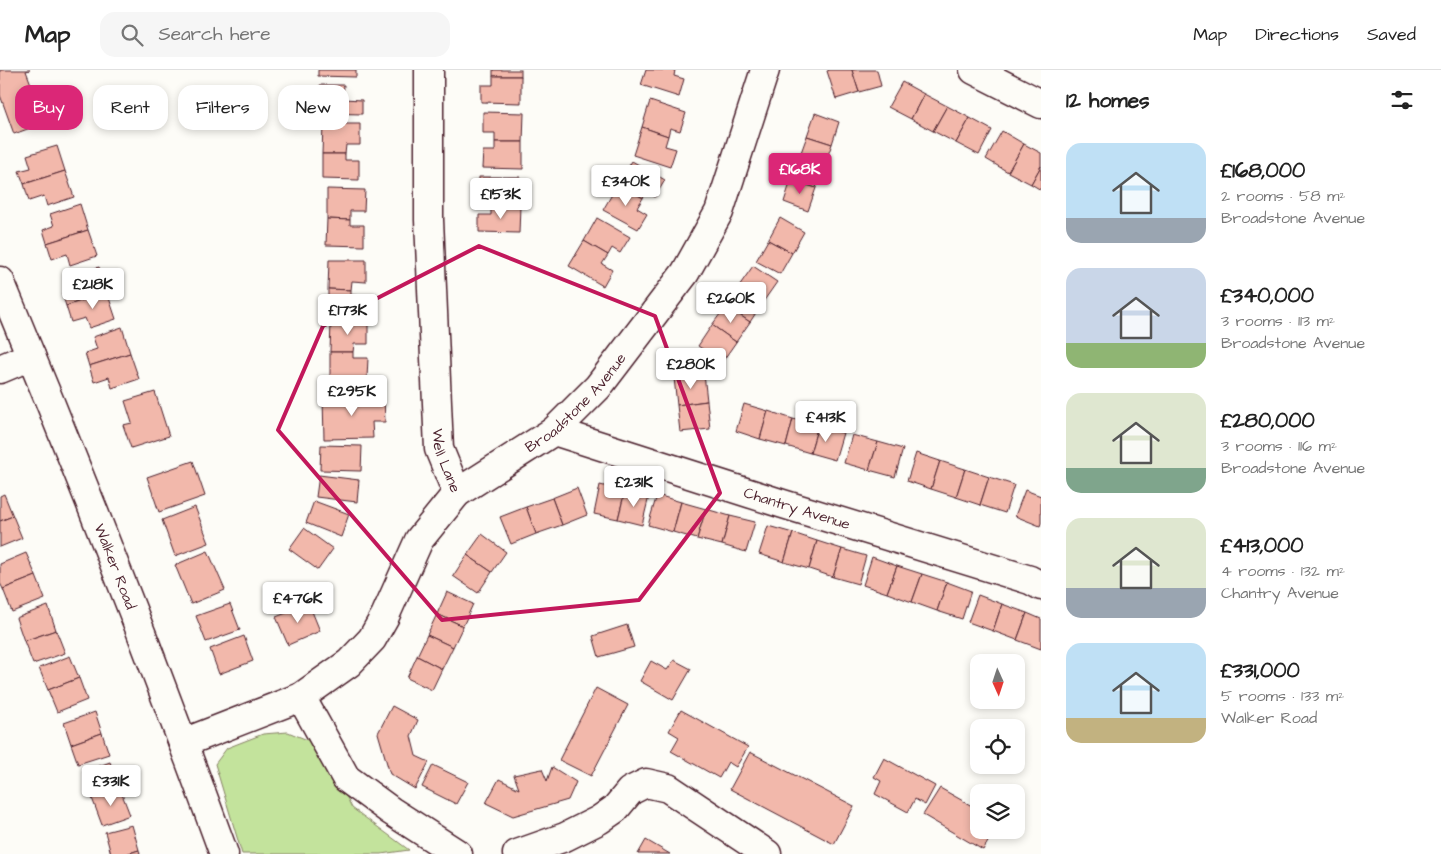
<!DOCTYPE html>
<meta charset="utf-8">
<style>
:root{--surface:#fff;--page:#f6f6f6;--text:#222;--muted:#767676;--line:#e0e0e0;--accent:#db2777}
body{margin:0;font-family:"Architects Daughter",sans-serif;background:var(--page);color:var(--text);height:100vh;display:flex;flex-direction:column;font-size:19px;white-space:nowrap}
*{box-sizing:border-box;margin:0}
p{font-size:16px;color:var(--muted)}
.icon{flex:none;width:28px;height:28px;fill:none;stroke:currentColor;stroke-width:2;stroke-linecap:round;stroke-linejoin:round}
.map{position:relative;flex:1;overflow:hidden}
.sheet{display:flex;flex-direction:column;background:var(--surface);width:400px}
.sheet>*{flex:none}
.hud{position:absolute;left:15px;top:15px;width:475px;height:45px;display:flex;gap:10px}
.needle{width:32px;rotate:177deg}
.controls{position:absolute;left:970px;top:584px;display:grid;gap:10px}
.controls a{display:grid;place-items:center;width:55px;height:55px;border-radius:10px;background:var(--surface);box-shadow:0 2px 8px #0003;font-size:25px}
.price{position:absolute;translate:-50% -42px;padding:0 11px;border-radius:5px;background:#fff;color:#222;font-size:16px;line-height:32px;filter:drop-shadow(0 1px 2px #0008)}
.price::after{content:'';position:absolute;left:50%;top:30px;width:15px;height:11px;margin-left:-8px;background:inherit;clip-path:polygon(0 0,100% 0,50% 100%)}
.price.active{background:var(--accent);color:#fff}
ul{padding:0;list-style:none}
li{display:flex;align-items:center;gap:15px;height:125px;padding:0 25px}
li span{display:grid;place-items:center;flex:none;width:140px;height:100px;border-radius:15px;color:#555}
li>.icon{margin-inline-start:auto}
span .icon{width:60px;height:60px;fill:#fffc;stroke-width:1}
li b{font-size:21px}
h2{display:flex;justify-content:space-between;align-items:center;height:60px;padding:0 25px;font-size:21px}
.pill{padding:0 18px;border-radius:15px;background:var(--surface);box-shadow:0 2px 8px #0003;font-size:18px;line-height:45px}
.pill.active{background:var(--accent);color:#fff}
header{display:flex;align-items:center;gap:30px;box-sizing:border-box;height:70px;padding:0 25px;background:var(--surface);border-bottom:1px solid var(--line)}
header strong{font-size:24px}
nav{display:flex;gap:28px;margin-inline-start:auto;font-size:18px}
.search{width:350px;height:45px;background:var(--page);display:flex;align-items:center;gap:12px;box-sizing:border-box;padding:0 18px;border-radius:15px;color:var(--muted);font-size:19px}
main{display:flex;flex:1;min-height:0}
.map>svg:first-child{display:block}
.green{fill:#c3e39c;stroke:#868164}
.building{fill:#f2b8ab;stroke:#4a1f2b}
.lines{fill:none;stroke-linecap:round;stroke-linejoin:round}
.minor-casing{stroke:#4a1f2b;stroke-width:31}
.minor{stroke:#fdfcf7;stroke-width:28}
.marked{fill:none;stroke:#c2185b;stroke-width:4;stroke-linejoin:round}
.labels{text-anchor:middle;dominant-baseline:central;stroke-width:4.5;stroke-linejoin:round;paint-order:stroke}
.street-label{font-size:15px;fill:#4a1f2b;stroke:#fdfcf7}
</style>
<header>
<strong>Map</strong>
<div class="search"><svg class="icon" aria-label="search" viewBox="0 0 24 24"><circle cx="10" cy="10" r="6"/><path d="M15 15l6 6"/></svg>Search here</div>
<nav><a>Map</a><a>Directions</a><a>Saved</a></nav>
</header>
<main>
<div class="map">
<svg width="1041" height="784" viewBox="0 0 1041 784">
<rect width="100%" height="100%" fill="#fdfcf7"/>
<filter id="ink" filterUnits="userSpaceOnUse"><feTurbulence type="fractalNoise" baseFrequency=".02" numOctaves="2"/><feDisplacementMap in="SourceGraphic" scale="10" xChannelSelector="R" yChannelSelector="G"/><feConvolveMatrix kernelMatrix="1 2 1 2 8 2 1 2 1" color-interpolation-filters="sRGB"/></filter>
<g filter="url(#ink)">
<path class="green" d="M288 662 322 676 352 738 409 780 381 784H242L215 694 227 678 263 664Z"/>
<g class="building">
<path d="M0 0H30L26 1 37 30 44 27 52 50 14 64 0 25Z"/>
<path d="M318 0H356V7L318 6Z"/>
<rect x="493" y="0" width="28" height="6"/>
<path d="M646 0H675L674 6 684 9 679 27 641 15Z"/>
<path d="M830 0H852L859 22 836 29 827 1Z"/>
<path d="M852 0H877L881 16 859 22Z"/>
<path d="M493 6H521V33L481 32V15H493Z"/>
<path d="M902 12 924 24 911 49 888 37Z"/>
<path d="M320 15H344L343 29 362 30V44L319 43Z"/>
<path d="M924 24 947 36 933 61 911 49Z"/>
<path d="M650 31 686 43 680 61 670 58 668 66 642 57Z"/>
<path d="M947 36 970 48 956 73 933 61Z"/>
<path d="M483 42 524 43 523 72H495V63H483Z"/>
<path d="M815 43 839 52 832 74 807 66Z"/>
<path d="M970 48 992 60 979 85 956 73Z"/>
<path d="M323 54H360V75H346L345 84H322Z"/>
<path d="M642 57 668 66 665 76 676 79 670 97 633 85Z"/>
<path d="M1002 61 1024 74 1008 102 986 89Z"/>
<path d="M807 66 832 74 824 96 799 88Z"/>
<path d="M495 72H523V99L482 98 483 81H495Z"/>
<path d="M1024 74 1041 83V96L1031 114 1008 102Z"/>
<path d="M57 76 65 101 24 114 19 101 31 98 27 85Z"/>
<path d="M322 84H345V90H359V110L322 109Z"/>
<path d="M799 88 824 96 816 118 791 110Z"/>
<path d="M632 91 665 110 655 127 647 122 643 128 618 114Z"/>
<path d="M1041 96V120L1031 114Z"/>
<path d="M65 101 74 127 47 136 44 126 29 131 24 114Z"/>
<path d="M479 107H520V136H491V128H479Z"/>
<path d="M791 110 816 118 808 141 784 132Z"/>
<path d="M618 114 643 128 637 138 647 144 638 159 603 140Z"/>
<path d="M327 119 365 120 364 141H350V150L327 149Z"/>
<path d="M80 134 88 160 47 173 43 160 54 156 50 144Z"/>
<path d="M491 136H520L519 163 479 162V145H491Z"/>
<path d="M597 148 630 167 620 183 612 178 608 185 584 171Z"/>
<path d="M780 148 804 162 792 183 768 170Z"/>
<path d="M327 149 350 150V155H364V176L326 175Z"/>
<path d="M88 160 97 186 70 195 67 184 52 189 47 173Z"/>
<path d="M768 170 792 183 780 204 756 191Z"/>
<path d="M584 171 608 185 602 194 612 200 603 216 569 196Z"/>
<path d="M329 190H366V212L352 211 351 220 328 219Z"/>
<path d="M753 196 777 212 763 232 739 216Z"/>
<path d="M99 197 107 222 66 236 62 223 73 219 69 207Z"/>
<path d="M739 216 763 232 750 252 726 236Z"/>
<path d="M328 219 351 220V225L365 226V246L328 245Z"/>
<path d="M107 222 116 249 89 258 85 248 71 252 66 236Z"/>
<path d="M726 236 750 252 736 272 712 255Z"/>
<path d="M331 252 368 253V274H354L353 282H330Z"/>
<path d="M712 255 736 272 722 292 698 276Z"/>
<path d="M122 257 130 283 89 296 85 283 97 279 93 267Z"/>
<path d="M330 282H353V288H368L367 308H330Z"/>
<path d="M130 283 139 309 112 318 109 307 94 312 89 296Z"/>
<path d="M704 304 707 331 677 335 674 308Z"/>
<path d="M155 322 169 366 131 378 123 355 132 353 125 331Z"/>
<path d="M384 326 385 352H372L373 368 324 369 323 328Z"/>
<path d="M707 331 710 359 680 362 677 335Z"/>
<path d="M744 334 768 341 760 369 736 361Z"/>
<path d="M768 341 793 349 786 376 760 369Z"/>
<path d="M793 349 818 356 810 383 786 376Z"/>
<path d="M818 356 843 363 835 390 810 383Z"/>
<path d="M852 365 878 372 869 400 844 393Z"/>
<path d="M878 372 903 379 895 407 869 400Z"/>
<path d="M321 375 362 376 361 401 320 400Z"/>
<path d="M916 383 940 391 931 419 907 411Z"/>
<path d="M193 391 205 426 159 442 147 407Z"/>
<path d="M940 391 965 399 956 427 931 419Z"/>
<path d="M965 399 989 407 980 435 956 427Z"/>
<path d="M319 405 359 410 357 432 316 427Z"/>
<path d="M989 407 1014 415 1005 443 980 435Z"/>
<path d="M600 415 625 421 618 449 594 444Z"/>
<path d="M577 418 587 445 562 455 552 428Z"/>
<path d="M1025 420 1041 426V453L1040 456 1015 446Z"/>
<path d="M625 421 649 426 642 455 618 449Z"/>
<path d="M4 424 13 446 0 451V426Z"/>
<path d="M657 425 681 432 673 462 648 455Z"/>
<path d="M552 428 562 455 536 464 526 437Z"/>
<path d="M314 431 349 444 341 467 306 453Z"/>
<path d="M681 432 706 439 697 469 673 462Z"/>
<path d="M195 437 209 473 175 486 162 450Z"/>
<path d="M526 437 536 464 511 474 500 447Z"/>
<path d="M706 439 730 446 722 475 697 469Z"/>
<path d="M13 446 22 468 0 477V451Z"/>
<path d="M730 446 755 452 746 482 722 475Z"/>
<path d="M768 456 793 463 784 492 759 484Z"/>
<path d="M304 458 333 479 318 500 289 479Z"/>
<path d="M793 463 817 471 809 499 784 492Z"/>
<path d="M482 464 506 482 492 502 467 485Z"/>
<path d="M817 471 842 479 833 507 809 499Z"/>
<path d="M842 479 866 486 858 514 833 507Z"/>
<path d="M208 481 225 520 191 534 175 495Z"/>
<path d="M26 483 36 506 3 519 0 513V494Z"/>
<path d="M467 485 492 502 478 523 453 506Z"/>
<path d="M872 487 897 496 887 523 863 515Z"/>
<path d="M897 496 922 504 912 532 887 523Z"/>
<path d="M922 504 947 512 937 541 912 532Z"/>
<path d="M36 506 45 529 12 542 3 519Z"/>
<path d="M947 512 971 521 962 549 937 541Z"/>
<path d="M447 522 473 534 463 556 437 544Z"/>
<path d="M978 525 1002 534 993 561 968 552Z"/>
<path d="M230 534 240 560 206 572 196 546Z"/>
<path d="M309 534 320 561 288 575 276 547Z"/>
<path d="M1002 534 1027 543 1017 570 993 561Z"/>
<path d="M48 536 56 560 24 571 16 548Z"/>
<path d="M1027 543 1041 549V579L1017 570Z"/>
<path d="M437 544 463 556 453 577 427 565Z"/>
<path d="M627 555 634 577 599 587 593 566Z"/>
<path d="M56 560 65 583 33 594 24 571Z"/>
<path d="M427 565 453 577 442 599 417 586Z"/>
<path d="M244 566 253 591 219 604 210 579Z"/>
<path d="M70 586 79 608 48 620 39 598Z"/>
<path d="M417 586 442 599 432 620 407 608Z"/>
<path d="M674 590 691 599 673 630 640 611 651 591 667 600Z"/>
<path d="M79 608 87 630 57 642 48 620Z"/>
<path d="M596 618 628 635 591 706 559 690Z"/>
<path d="M392 636 418 650 411 666 416 686 429 692 415 719 390 704 378 663Z"/>
<path d="M681 640 748 677 736 697 728 692 719 708 671 681 679 667 669 661Z"/>
<path d="M95 642 102 663 71 674 64 653Z"/>
<path d="M102 663 109 684 78 694 71 674Z"/>
<path d="M750 682 854 736 834 774 730 719Z"/>
<path d="M884 688 935 716 925 735 915 729 908 742 875 724 881 711 874 707Z"/>
<path d="M110 692 120 719 92 728 83 702Z"/>
<path d="M433 695 468 712 456 734 422 717Z"/>
<path d="M552 697 576 712 568 730 513 746 486 733 499 709 519 719 514 705 542 699 547 711Z"/>
<path d="M940 718 979 740V760H995L983 780 923 745Z"/>
<path d="M120 719 130 745 102 755 92 728Z"/>
<path d="M132 755 139 780 126 784H111L105 762Z"/>
<path d="M646 770 670 784H638Z"/>
<path d="M139 780 140 784H126Z"/>
</g>
<g class="lines">
<g class="minor-casing">
<g id="minor">
<path id="s1" d="M429 0V150L439 379 457 423"/>
<path d="M974 0 1041 34"/>
<path id="s2" d="M0 211C79 400 154 592 224 784"/>
<path d="M0 299 31 286"/>
<path id="s3" d="M554 361 783 434 1030 510 1041 516"/>
<path d="M301 627 346 708 391 741 458 784"/>
<path id="s4" d="M183 673 301 627 349 593 372 569 385 546 419 470 457 423 554 361 598 317 685 203 719 142 765 0"/>
<path d="M517 784 565 767 599 750 615 739 630 721 646 713 668 718 767 784"/>
</g>
</g>
<use href="#minor" class="minor"/>
</g>
</g>
<path class="marked" d="M479 176 655 246 720 423 639 530 442 550 278 360 323 256Z"/>
<g class="labels">
<g class="street-label">
<text stroke="none"><textPath href="#s4" startOffset="539">Broadstone Avenue</textPath></text>
<text stroke="none"><textPath href="#s1" startOffset="392">Well Lane</textPath></text>
<text stroke="none"><textPath href="#s3" startOffset="255">Chantry Avenue</textPath></text>
<text stroke="none"><textPath href="#s2" startOffset="308">Walker Road</textPath></text>
</g>
</g>
</svg>
<div class="controls">
<a><svg class="needle" viewBox="-14 -14 28 28"><path d="M0-13l5 13h-10z" fill="#e53935"/><path d="M0 13l5-13h-10z" fill="#767676"/></svg></a>
<a><svg class="icon" aria-label="locate" viewBox="0 0 24 24"><circle cx="12" cy="12" r="6"/><path d="M12 2v4M12 18v4M2 12h4M18 12h4"/></svg></a>
<a><svg class="icon" aria-label="layers" viewBox="0 0 24 24"><path d="M12 4l9 5-9 5-9-5zM3 14l9 5 9-5"/></svg></a>
</div>
<b class="price active" style="left:800px;top:125px">£168K</b>
<b class="price" style="left:626px;top:137px">£340K</b>
<b class="price" style="left:501px;top:150px">£153K</b>
<b class="price" style="left:93px;top:240px">£218K</b>
<b class="price" style="left:731px;top:254px">£260K</b>
<b class="price" style="left:348px;top:266px">£173K</b>
<b class="price" style="left:691px;top:320px">£280K</b>
<b class="price" style="left:352px;top:347px">£295K</b>
<b class="price" style="left:826px;top:373px">£413K</b>
<b class="price" style="left:634px;top:438px">£231K</b>
<b class="price" style="left:298px;top:554px">£476K</b>
<b class="price" style="left:111px;top:737px">£331K</b>
<div class="hud">
<a class="pill active">Buy</a>
<a class="pill">Rent</a>
<a class="pill">Filters</a>
<a class="pill">New</a>
</div>
</div>
<section class="sheet">
<h2>12 homes<svg class="icon" aria-label="filters" viewBox="0 0 24 24"><path d="M4 7h16M4 17h16"/><circle cx="9" cy="7" r="2"/><circle cx="15" cy="17" r="2"/></svg></h2>
<ul>
<li><span style="background:linear-gradient(#bfe0f5 75%,#9aa5b1 0)"><svg class="icon" aria-label="home" viewBox="0 0 24 24"><path d="M3 11l9-7 9 7M6 9v11h12V9"/></svg></span><div><b>£168,000</b><p>2 rooms · 58 m²</p><p>Broadstone Avenue</p></div></li>
<li><span style="background:linear-gradient(#c9d6e8 75%,#8fb573 0)"><svg class="icon" aria-label="home" viewBox="0 0 24 24"><path d="M3 11l9-7 9 7M6 9v11h12V9"/></svg></span><div><b>£340,000</b><p>3 rooms · 113 m²</p><p>Broadstone Avenue</p></div></li>
<li><span style="background:linear-gradient(#dfe7d0 75%,#7fa58c 0)"><svg class="icon" aria-label="home" viewBox="0 0 24 24"><path d="M3 11l9-7 9 7M6 9v11h12V9"/></svg></span><div><b>£280,000</b><p>3 rooms · 116 m²</p><p>Broadstone Avenue</p></div></li>
<li><span style="background:linear-gradient(#dfe7d0 70%,#9aa5b1 0)"><svg class="icon" aria-label="home" viewBox="0 0 24 24"><path d="M3 11l9-7 9 7M6 9v11h12V9"/></svg></span><div><b>£413,000</b><p>4 rooms · 132 m²</p><p>Chantry Avenue</p></div></li>
<li><span style="background:linear-gradient(#bfe0f5 75%,#c2b280 0)"><svg class="icon" aria-label="home" viewBox="0 0 24 24"><path d="M3 11l9-7 9 7M6 9v11h12V9"/></svg></span><div><b>£331,000</b><p>5 rooms · 133 m²</p><p>Walker Road</p></div></li>
</ul>
</section>
</main>
